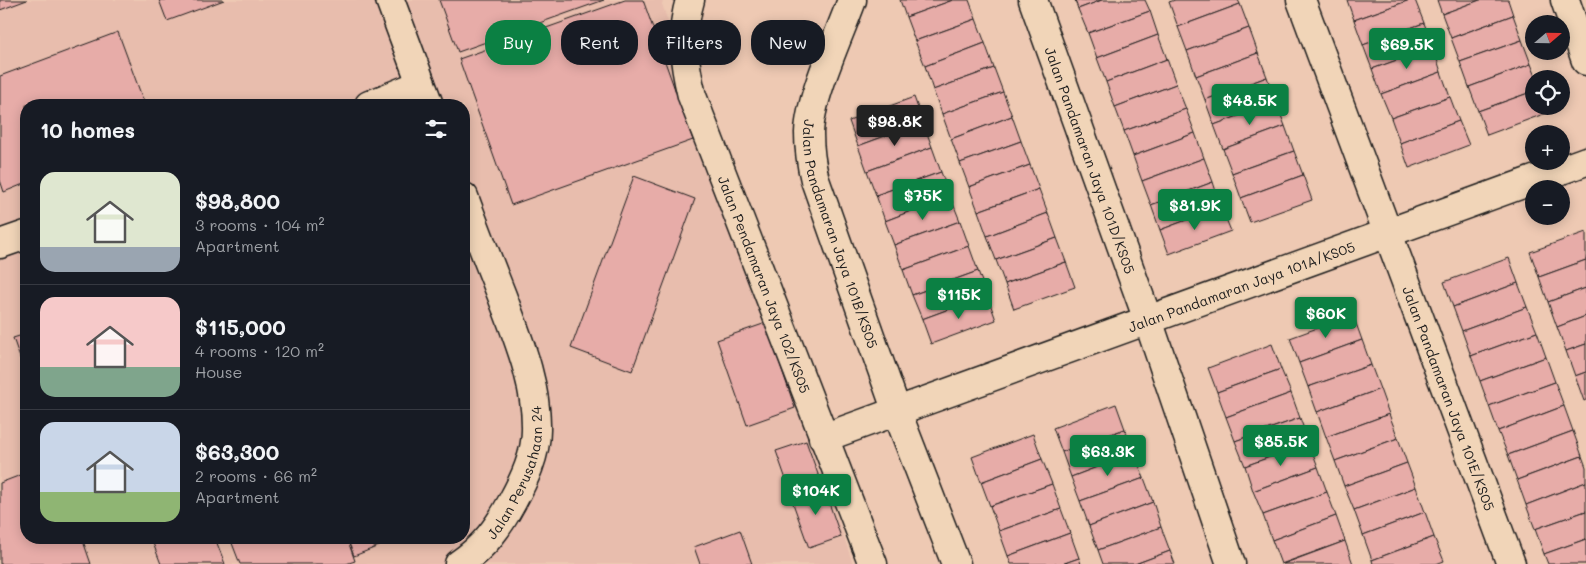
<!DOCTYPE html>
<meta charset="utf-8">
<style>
:root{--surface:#171b24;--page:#20242c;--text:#f1f3f6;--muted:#9ea1a6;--line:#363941;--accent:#0b8043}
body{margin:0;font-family:Mali,sans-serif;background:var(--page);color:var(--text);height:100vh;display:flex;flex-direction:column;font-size:19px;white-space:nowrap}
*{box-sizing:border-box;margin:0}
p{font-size:16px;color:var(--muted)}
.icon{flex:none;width:28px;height:28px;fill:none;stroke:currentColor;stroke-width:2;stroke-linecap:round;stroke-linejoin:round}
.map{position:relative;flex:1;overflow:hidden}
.side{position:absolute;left:20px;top:99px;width:450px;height:445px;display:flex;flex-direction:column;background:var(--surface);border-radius:20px;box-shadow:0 2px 12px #0003}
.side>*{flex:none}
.banner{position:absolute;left:485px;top:20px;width:475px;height:45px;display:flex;gap:10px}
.needle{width:32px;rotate:70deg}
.buttons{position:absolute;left:1525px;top:15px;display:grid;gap:10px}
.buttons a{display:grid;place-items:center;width:45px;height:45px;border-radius:50%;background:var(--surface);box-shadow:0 2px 12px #0003;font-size:25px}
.price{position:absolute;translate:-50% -42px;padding:0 11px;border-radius:5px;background:var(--accent);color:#fff;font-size:16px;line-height:32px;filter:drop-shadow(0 1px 2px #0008)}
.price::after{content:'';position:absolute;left:50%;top:30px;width:15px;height:11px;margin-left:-8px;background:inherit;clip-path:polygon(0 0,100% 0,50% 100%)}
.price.active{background:#222;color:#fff}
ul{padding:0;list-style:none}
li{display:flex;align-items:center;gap:15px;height:125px;padding:0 20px}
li+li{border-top:1px solid var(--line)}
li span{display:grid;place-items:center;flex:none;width:140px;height:100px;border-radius:15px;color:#555}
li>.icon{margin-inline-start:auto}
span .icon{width:60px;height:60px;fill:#fffc;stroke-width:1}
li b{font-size:21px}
h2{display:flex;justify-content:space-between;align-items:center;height:60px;padding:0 20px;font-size:21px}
.pill{padding:0 18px;border-radius:20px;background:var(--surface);box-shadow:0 2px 12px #0003;font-size:18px;line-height:45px}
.pill.active{background:var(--accent);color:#fff}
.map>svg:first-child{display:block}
.built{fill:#e8bdad;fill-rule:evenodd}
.building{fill:#e7aca8;stroke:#1c1c1c}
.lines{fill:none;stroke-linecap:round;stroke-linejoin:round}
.street-casing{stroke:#1c1c1c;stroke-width:31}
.street{stroke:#f1d5b8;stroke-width:28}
.labels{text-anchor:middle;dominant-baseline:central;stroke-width:4.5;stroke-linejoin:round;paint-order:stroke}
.street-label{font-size:14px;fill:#1c1c1c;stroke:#f1d5b8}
</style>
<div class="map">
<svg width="1586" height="564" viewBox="0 0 1586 564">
<rect width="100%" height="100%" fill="#eec9b3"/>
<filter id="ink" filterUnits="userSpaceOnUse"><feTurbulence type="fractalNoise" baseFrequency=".02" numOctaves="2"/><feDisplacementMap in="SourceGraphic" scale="10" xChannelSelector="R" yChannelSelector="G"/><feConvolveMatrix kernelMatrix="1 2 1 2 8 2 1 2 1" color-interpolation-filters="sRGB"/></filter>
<g filter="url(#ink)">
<path class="built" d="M0 0H663L662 4 853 564H0ZM26 105H464V538H26Z"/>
<g class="building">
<path d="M0 0H27L0 10Z"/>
<path d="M159 0H224L167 21Z"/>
<path d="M439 0H604L458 52Z"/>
<path d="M625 0H643L693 140 511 205 459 59Z"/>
<path d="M900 0H953L906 17Z"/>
<path d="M953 0H969L976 19 915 41 906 17Z"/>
<path d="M1075 0H1102L1078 9Z"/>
<path d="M1102 0H1145L1150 11 1088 33 1078 9Z"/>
<path d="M1175 0H1238L1240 4 1178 27 1169 2Z"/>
<path d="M1347 0H1410L1354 20Z"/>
<path d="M1410 0H1415L1424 23 1363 45 1354 20Z"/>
<path d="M1437 0H1480L1442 14Z"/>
<path d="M1480 0H1508L1513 15 1451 38 1442 14Z"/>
<path d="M1240 4 1249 28 1187 51 1178 27Z"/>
<path d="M1150 11 1158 35 1097 58 1088 33Z"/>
<path d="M1513 15 1522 40 1460 62 1451 38Z"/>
<path d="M976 19 985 43 925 66 915 41Z"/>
<path d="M1424 23 1433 47 1372 69 1363 45Z"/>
<path d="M1249 28 1258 53 1196 76 1187 51Z"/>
<path d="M118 32 145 105H26V183L4 192 0 180V76Z"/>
<path d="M1158 35 1167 59 1106 82 1097 58Z"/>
<path d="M1522 40 1531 64 1469 87 1460 62Z"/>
<path d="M985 43 994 68 933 90 925 66Z"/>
<path d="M1433 47 1441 72 1381 94 1372 69Z"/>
<path d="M1258 53 1267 77 1205 100 1196 76Z"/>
<path d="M1167 59 1176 84 1115 107 1106 82Z"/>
<path d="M1531 64 1537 79H1534V91L1478 111 1469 87Z"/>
<path d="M994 68 1003 92 942 114 933 90Z"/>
<path d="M1441 72 1450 97 1391 118 1381 94Z"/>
<path d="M1267 77 1276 102 1214 125 1205 100Z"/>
<path d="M1176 84 1186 109 1124 131 1115 107Z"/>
<path d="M1534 91V106H1547L1549 112 1487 135 1478 111Z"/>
<path d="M1003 92 1012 116 951 139 942 114Z"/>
<path d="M914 97 923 122 858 146 849 121Z"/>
<path d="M1450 97 1459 121 1400 143 1391 118Z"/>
<path d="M1276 102 1285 126 1223 149 1214 125Z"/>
<path d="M1186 109 1195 133 1133 156 1124 131Z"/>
<path d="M1012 116 1021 141 960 163 951 139Z"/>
<path d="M1459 121 1469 145 1409 168 1400 143Z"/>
<path d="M923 122 932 147 867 171 858 146Z"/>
<path d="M1285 126 1294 151 1232 173 1223 149Z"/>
<path d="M1195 133 1204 158 1142 181 1133 156Z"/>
<path d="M1021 141 1030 165 969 187 960 163Z"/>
<path d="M932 147 941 172 876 195 867 171Z"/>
<path d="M1294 151 1303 175 1241 198 1232 173Z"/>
<path d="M1204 158 1213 182 1151 205 1142 181Z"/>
<path d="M1030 165 1039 189 978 211 969 187Z"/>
<path d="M941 172 950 196 885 221 876 195Z"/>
<path d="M1303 175 1312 200 1250 222 1241 198Z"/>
<path d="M634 176 695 199 632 371 571 348Z"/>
<path d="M1213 182 1221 207 1160 230 1151 205Z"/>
<path d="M1039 189 1048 213 987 236 978 211Z"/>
<path d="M950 196 960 221 894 245 885 221Z"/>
<path d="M1221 207 1231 231 1169 254 1160 230Z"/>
<path d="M1048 213 1057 238 996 260 987 236Z"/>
<path d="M960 221 969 246 903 270 894 245Z"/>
<path d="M1586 232V260L1539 277 1530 252Z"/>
<path d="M1057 238 1066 262 1005 284 996 260Z"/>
<path d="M969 246 978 271 912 295 903 270Z"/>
<path d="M1509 258 1518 283 1453 307 1444 282Z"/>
<path d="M1586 260V288L1548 302 1539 277Z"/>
<path d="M1066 262 1075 287 1014 309 1005 284Z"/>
<path d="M978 271 987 295 922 319 912 295Z"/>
<path d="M1518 283 1527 307 1462 331 1453 307Z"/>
<path d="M1586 288V316L1557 327 1548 302Z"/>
<path d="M987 295 996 320 931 344 922 319Z"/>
<path d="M1527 307 1537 332 1471 356 1462 331Z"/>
<path d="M1353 315 1362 340 1299 363 1290 338Z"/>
<path d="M1586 316V344L1566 351 1557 327Z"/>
<path d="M766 323 795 408 747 425 717 340Z"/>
<path d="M1537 332 1546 357 1480 381 1471 356Z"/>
<path d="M26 334V375L13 338Z"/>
<path d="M1362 340 1371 365 1308 387 1299 363Z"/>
<path d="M1272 344 1281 369 1217 392 1208 368Z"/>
<path d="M1586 344V372L1575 376 1566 351Z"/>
<path d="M1546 357 1555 382 1489 406 1480 381Z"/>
<path d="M1371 365 1380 389 1317 412 1308 387Z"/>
<path d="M1281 369 1291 393 1226 417 1217 392Z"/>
<path d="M1586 372V400L1584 401 1575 376Z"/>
<path d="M1555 382 1564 406 1498 431 1489 406Z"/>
<path d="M1380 389 1389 414 1326 437 1317 412Z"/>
<path d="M1291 393 1300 418 1235 441 1226 417Z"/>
<path d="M1116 404 1125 429 1062 452 1053 428Z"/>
<path d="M1564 406 1573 431 1508 455 1498 431Z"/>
<path d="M1389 414 1398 438 1335 461 1326 437Z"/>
<path d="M1300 418 1309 443 1245 466 1235 441Z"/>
<path d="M1125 429 1134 453 1071 477 1062 452Z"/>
<path d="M1573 431 1582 456 1517 480 1508 455Z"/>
<path d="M1033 434 1042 459 981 482 972 457Z"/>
<path d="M1398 438 1407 463 1344 486 1335 461Z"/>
<path d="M806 441 819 477 789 488 776 451Z"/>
<path d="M1309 443 1318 467 1253 491 1245 466Z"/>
<path d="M1134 453 1144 478 1080 501 1071 477Z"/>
<path d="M1582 456 1586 467V482L1526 505 1517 480Z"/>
<path d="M1042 459 1052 484 990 506 981 482Z"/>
<path d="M1407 463 1416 487 1354 510 1344 486Z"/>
<path d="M1318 467 1327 492 1263 515 1253 491Z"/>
<path d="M26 473V538H82L91 564H0V483Z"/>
<path d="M1144 478 1153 502 1089 526 1080 501Z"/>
<path d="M1586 482V511L1535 529 1526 505Z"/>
<path d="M822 483 841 537 809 548 790 495Z"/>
<path d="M1052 484 1061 509 999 531 990 506Z"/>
<path d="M1416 487 1425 512 1363 535 1354 510Z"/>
<path d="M1327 492 1336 516 1272 540 1263 515Z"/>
<path d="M1153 502 1161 527 1098 550 1089 526Z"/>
<path d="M1061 509 1070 533 1008 556 999 531Z"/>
<path d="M1586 511V539L1544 554 1535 529Z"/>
<path d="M1425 512 1434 537 1372 560 1363 535Z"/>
<path d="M1336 516 1345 541 1281 564 1272 540Z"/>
<path d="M1161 527 1170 551 1135 564H1103L1098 550Z"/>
<path d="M740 530 752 564H700L694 547Z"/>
<path d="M1070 533 1079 558 1062 564H1011L1008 556Z"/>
<path d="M1434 537 1444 561 1436 564H1373L1372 560Z"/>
<path d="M151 538H215L225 564H161Z"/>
<path d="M230 538H347L355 561 346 564H240Z"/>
<path d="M347 538H399L354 556Z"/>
<path d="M1586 539V564H1548L1544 554Z"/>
<path d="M1345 541 1353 564H1283Z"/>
<path d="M1170 551 1175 564H1135Z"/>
<path d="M1079 558 1081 564H1062Z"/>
</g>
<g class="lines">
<g class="street-casing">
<g id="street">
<path d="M390 0 429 105"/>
<path id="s1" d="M690 0C680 34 684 63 692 96L873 564"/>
<path id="s2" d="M852 0C839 36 810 97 809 133 809 149 811 164 815 180L897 412 956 564"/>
<path id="s3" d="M1033 0 1148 320 1231 564"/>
<path id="s4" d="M1301 0 1511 564"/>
<path d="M1565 0 1586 61"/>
<path d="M369 105 421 84"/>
<path d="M0 244 26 235"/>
<path id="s5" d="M823 438 1586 161"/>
<path id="s6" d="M459 564C484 547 498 528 512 502 524 480 536 455 536 430 537 383 518 339 502 296 489 263 476 230 464 197"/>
</g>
</g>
<use href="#street" class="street"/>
</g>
</g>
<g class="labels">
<g class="street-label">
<text stroke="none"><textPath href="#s3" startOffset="170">Jalan Pandamaran Jaya 101D/KS05</textPath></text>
<text stroke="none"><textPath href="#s2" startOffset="246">Jalan Pandamaran Jaya 101B/KS05</textPath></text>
<text stroke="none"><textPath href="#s1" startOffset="299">Jalan Pendamaran Jaya 102/KS05</textPath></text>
<text stroke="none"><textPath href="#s5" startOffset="445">Jalan Pandamaran Jaya 101A/KS05</textPath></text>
<text stroke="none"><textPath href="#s4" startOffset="425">Jalan Pandamaran Jaya 101E/KS05</textPath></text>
<text stroke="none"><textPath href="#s6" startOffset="112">Jalan Perusahaan 24</textPath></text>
</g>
</g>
</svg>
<div class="buttons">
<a><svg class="needle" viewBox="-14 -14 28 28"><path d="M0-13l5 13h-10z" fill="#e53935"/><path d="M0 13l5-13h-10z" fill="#9ea1a6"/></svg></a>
<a><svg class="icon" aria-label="locate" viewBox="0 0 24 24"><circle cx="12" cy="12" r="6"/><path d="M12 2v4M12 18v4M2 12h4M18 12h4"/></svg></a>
<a>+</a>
<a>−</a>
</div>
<b class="price" style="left:1407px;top:70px">$69.5K</b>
<b class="price" style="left:1250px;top:126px">$48.5K</b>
<b class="price active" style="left:895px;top:147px">$98.8K</b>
<b class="price" style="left:923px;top:221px">$75K</b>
<b class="price" style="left:1195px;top:231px">$81.9K</b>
<b class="price" style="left:959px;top:320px">$115K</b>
<b class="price" style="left:1326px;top:339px">$60K</b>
<b class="price" style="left:1281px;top:467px">$85.5K</b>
<b class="price" style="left:1108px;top:477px">$63.3K</b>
<b class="price" style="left:816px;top:516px">$104K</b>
<div class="banner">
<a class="pill active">Buy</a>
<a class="pill">Rent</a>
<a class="pill">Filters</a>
<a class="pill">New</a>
</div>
<section class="side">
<h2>10 homes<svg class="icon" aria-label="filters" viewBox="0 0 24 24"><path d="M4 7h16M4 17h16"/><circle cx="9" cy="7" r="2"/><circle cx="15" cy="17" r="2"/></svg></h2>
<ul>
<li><span style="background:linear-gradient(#dfe7d0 75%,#9aa5b1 0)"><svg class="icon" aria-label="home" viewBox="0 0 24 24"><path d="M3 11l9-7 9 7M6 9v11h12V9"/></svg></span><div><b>$98,800</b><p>3 rooms · 104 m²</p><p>Apartment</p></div></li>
<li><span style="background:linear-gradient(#f6c9c9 70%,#7fa58c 0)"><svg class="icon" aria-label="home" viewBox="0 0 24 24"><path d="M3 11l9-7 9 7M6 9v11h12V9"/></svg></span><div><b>$115,000</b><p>4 rooms · 120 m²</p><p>House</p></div></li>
<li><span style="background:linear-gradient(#c9d6e8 70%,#8fb573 0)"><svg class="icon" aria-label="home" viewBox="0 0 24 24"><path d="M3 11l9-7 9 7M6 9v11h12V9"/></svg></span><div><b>$63,300</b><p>2 rooms · 66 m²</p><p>Apartment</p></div></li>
</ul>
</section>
</div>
